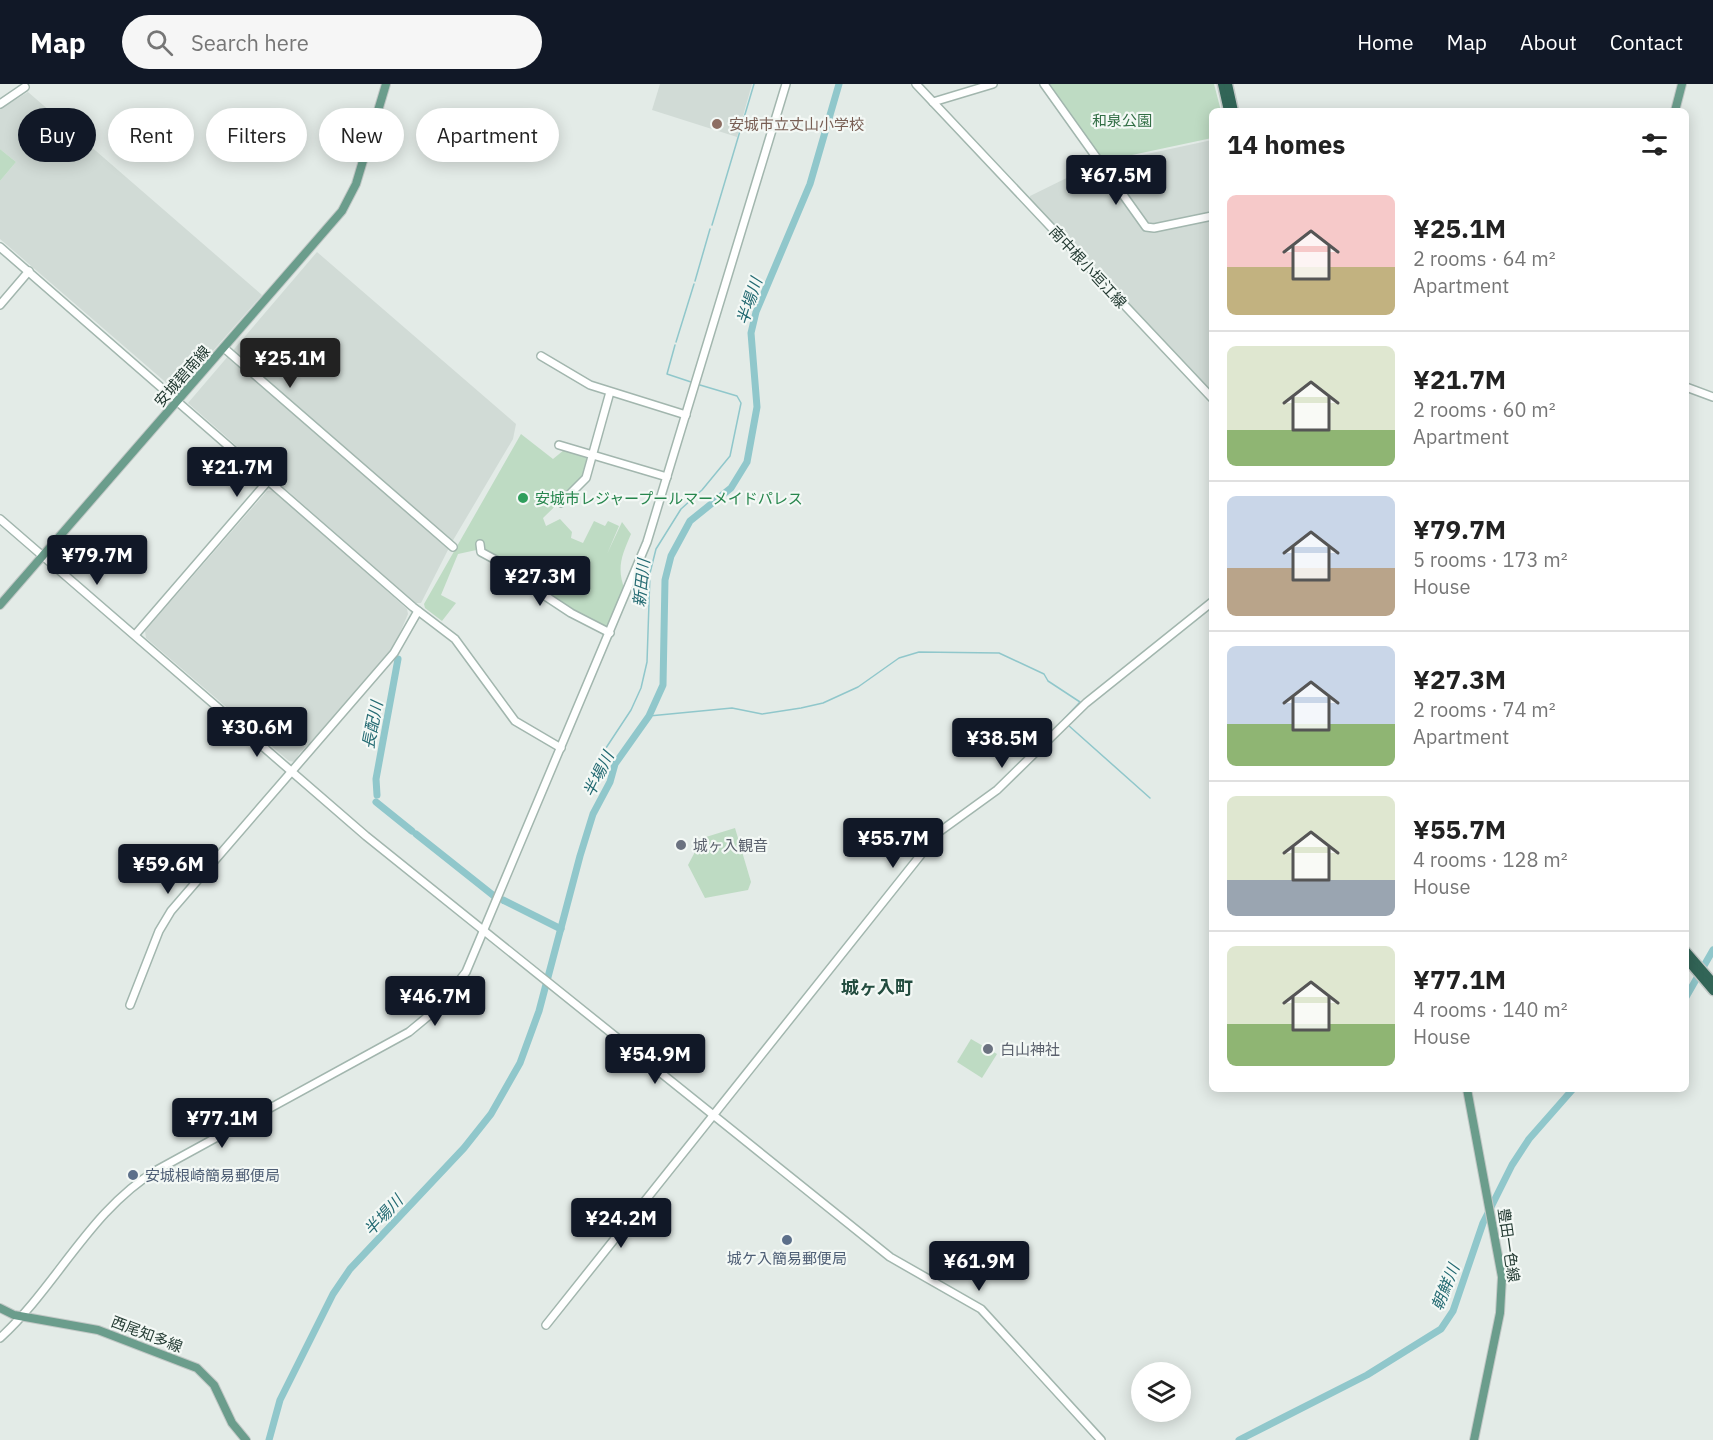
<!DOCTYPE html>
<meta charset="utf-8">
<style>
:root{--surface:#fff;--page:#f6f6f6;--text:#222;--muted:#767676;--line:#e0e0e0;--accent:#111827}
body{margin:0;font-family:"IBM Plex Sans","Noto Sans JP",sans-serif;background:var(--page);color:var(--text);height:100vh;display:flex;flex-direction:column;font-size:22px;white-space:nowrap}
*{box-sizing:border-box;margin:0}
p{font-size:20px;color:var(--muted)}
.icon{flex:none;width:33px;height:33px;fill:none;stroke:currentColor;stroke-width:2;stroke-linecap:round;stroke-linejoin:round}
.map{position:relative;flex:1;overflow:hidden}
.sheet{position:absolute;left:1209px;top:24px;width:480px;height:984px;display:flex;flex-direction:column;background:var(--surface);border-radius:9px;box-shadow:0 3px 15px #0003}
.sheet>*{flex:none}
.top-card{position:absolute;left:18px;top:24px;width:570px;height:54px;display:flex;gap:12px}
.buttons{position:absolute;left:1131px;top:1278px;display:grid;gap:12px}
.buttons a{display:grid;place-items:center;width:60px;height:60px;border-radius:50%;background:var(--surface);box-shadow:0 3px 15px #0003;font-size:30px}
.price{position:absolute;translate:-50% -51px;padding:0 14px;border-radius:6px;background:var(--accent);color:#fff;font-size:20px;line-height:39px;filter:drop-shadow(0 2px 3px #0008)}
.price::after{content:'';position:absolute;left:50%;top:36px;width:18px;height:14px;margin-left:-9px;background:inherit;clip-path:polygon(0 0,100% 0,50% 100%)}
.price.on{background:#222;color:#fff}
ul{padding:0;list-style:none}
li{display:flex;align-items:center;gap:18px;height:150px;padding:0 18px}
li+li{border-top:2px solid var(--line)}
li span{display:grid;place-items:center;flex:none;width:168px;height:120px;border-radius:9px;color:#555}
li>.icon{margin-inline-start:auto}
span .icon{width:72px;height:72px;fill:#fffc;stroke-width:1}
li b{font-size:26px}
h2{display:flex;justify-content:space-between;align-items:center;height:72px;padding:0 18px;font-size:26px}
.chip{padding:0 21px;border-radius:27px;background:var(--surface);box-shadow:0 3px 15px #0003;font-size:21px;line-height:54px}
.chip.on{background:var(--accent);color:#fff}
header{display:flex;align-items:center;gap:36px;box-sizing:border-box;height:84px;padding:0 30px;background:var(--accent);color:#fff}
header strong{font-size:28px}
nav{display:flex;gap:33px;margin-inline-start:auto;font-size:21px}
.search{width:420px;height:54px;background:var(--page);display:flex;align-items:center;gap:15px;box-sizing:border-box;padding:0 21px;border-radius:33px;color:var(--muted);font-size:22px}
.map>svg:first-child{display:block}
.built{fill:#d1dbd6}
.green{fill:#bedbc3}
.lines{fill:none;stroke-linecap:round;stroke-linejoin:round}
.stream{stroke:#90c7cb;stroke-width:1.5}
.river{stroke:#90c7cb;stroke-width:7}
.secondary-casing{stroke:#a2b6ae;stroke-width:10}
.primary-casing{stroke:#c2c8c6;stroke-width:10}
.highway-casing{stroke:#c2c8c6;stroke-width:11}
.secondary{stroke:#fff;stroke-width:7}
.primary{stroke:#6b9d8c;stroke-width:8}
.highway{stroke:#326557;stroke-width:8}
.education-dot{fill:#8d6e63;stroke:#f3f8f5;stroke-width:2}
.leisure-dot{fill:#2e9e5b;stroke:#f3f8f5;stroke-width:2}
.worship-dot{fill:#6b7280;stroke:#f3f8f5;stroke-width:2}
.service-dot{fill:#5c6f8a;stroke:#f3f8f5;stroke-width:2}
.labels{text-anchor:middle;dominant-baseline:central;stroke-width:4.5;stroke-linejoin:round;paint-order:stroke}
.park-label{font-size:15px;fill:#326e45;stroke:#f3f8f5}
.education-label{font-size:15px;fill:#785e54;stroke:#f3f8f5;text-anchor:start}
.street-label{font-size:15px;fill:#243b33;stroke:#f3f8f5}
.leisure-label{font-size:15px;fill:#27864d;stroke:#f3f8f5;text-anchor:start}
.worship-label{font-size:15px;fill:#5b616d;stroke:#f3f8f5;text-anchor:start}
.service-label{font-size:15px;fill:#4e5e75;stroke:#f3f8f5;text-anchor:start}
.water-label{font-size:16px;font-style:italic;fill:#236a72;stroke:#f3f8f5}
.quarter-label{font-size:18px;font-weight:bold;fill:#224b3e;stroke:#f3f8f5}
</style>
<header>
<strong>Map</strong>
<div class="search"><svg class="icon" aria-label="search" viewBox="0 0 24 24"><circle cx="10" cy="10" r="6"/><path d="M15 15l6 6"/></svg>Search here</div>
<nav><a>Home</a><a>Map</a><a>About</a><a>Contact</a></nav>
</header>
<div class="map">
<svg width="1713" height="1356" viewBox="0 0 1713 1356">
<rect width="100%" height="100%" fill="#e3ebe7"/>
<g class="built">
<path d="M660 0H752L737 53 652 26Z"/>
<path d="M28 8 262 211 177 308 0 155V97L16 78 0 65V25Z"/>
<path d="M1212 56V308L1030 116V112L1091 82Z"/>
<path d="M317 168 516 340 513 355 452 458 421 519H415L188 319Z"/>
<path d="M275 406 407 525 408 530 393 565 323 648 318 650 299 670 295 678 289 677 146 554 145 547 267 407Z"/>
</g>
<g class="green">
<path d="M1050 0H1214L1221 27H1212V54L1099 78Z"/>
<path d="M0 65 16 78 0 97Z"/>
<path d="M521 350 553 375 564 366 589 375 584 394 543 434 546 442 560 435 572 448 571 454 583 459 594 437 605 442 608 437 619 442 607 470 622 438 631 450C622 471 616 484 625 506L608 545C582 532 557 519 535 502 517 489 501 476 481 465L458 470 441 511 456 519 442 537 425 524 424 520Z"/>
<path d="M735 744 751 798 748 806 705 814 688 781 696 766 693 757Z"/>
<path d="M971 955 997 970 982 994 957 978Z"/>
</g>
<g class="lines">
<g class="stream">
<path d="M712 141 754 0"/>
<path d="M695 197 710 145"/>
<path d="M676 258 694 200"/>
<path d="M675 261 667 290 691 298"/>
<path d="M649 632 732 624 762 630 801 624 823 619 858 603 899 574 919 568 999 569 1044 590 1048 597 1080 618 1063 636"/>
<path d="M1068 641 1150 714"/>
<path d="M605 672 604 667 631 626 641 604 647 578 650 489 656 465 681 425 702 406 730 372 741 319 737 312 700 301"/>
<path d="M613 678 615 680"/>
</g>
<g class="river">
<path d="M377 711 376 695 398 575"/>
<path d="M376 718 412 747"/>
<path d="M416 750 494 812"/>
<path d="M503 816 561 845"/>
<path d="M1686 913 1713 866"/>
<path d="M269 1356 280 1316 333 1210 350 1185 464 1064 491 1030 520 979 539 927 580 772 593 730 610 698 615 680 649 632 663 601 665 496 671 472 690 437 731 404 747 378 757 323 751 249 756 228 810 100 839 0"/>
<path d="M1239 1356 1367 1291 1441 1245 1453 1227 1483 1139 1512 1081 1529 1055 1573 1005"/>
</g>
<g class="secondary-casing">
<g id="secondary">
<path d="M916 0 1212 314"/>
<path d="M1044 0 1146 143 1154 144 1212 132"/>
<path d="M933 18 993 0"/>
<path d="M0 20 25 3"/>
<path d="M0 163 413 523 455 555 515 637 561 664"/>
<path d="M0 221 29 187"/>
<path d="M224 264 453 463"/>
<path d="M541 272 590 301 686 331"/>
<path d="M1686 303 1713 313"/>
<path d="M559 361 667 393"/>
<path d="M561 419 586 394 610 308"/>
<path d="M0 435 366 752 890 1173 981 1225 1101 1356"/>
<path d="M480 460 481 468 507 482 518 494 571 529 610 549"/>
<path d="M135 551 268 397"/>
<path d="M130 921 159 847 171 827 394 569 418 527"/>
<path d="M546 1241 939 748 997 706 1086 619 1212 518"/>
<path d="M0 1254C57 1202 90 1126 157 1086L409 948 438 924 466 888 647 458 786 0"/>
</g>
</g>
<g class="primary-casing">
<g id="primary">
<path d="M1675 27 1682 0"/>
<path d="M0 521 342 127 356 100 386 0"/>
<path d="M1467 1005 1502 1193 1500 1229 1474 1356"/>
<path d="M0 1224 14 1231 98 1246 197 1284 214 1301 232 1339 246 1356"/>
</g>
</g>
<g class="highway-casing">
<g id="highway">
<path d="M1222 0 1228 27"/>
<path d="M1228 0 1234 27"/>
<path d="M1686 867 1713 898"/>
<path d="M1686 875 1713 907"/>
</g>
</g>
<use href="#secondary" class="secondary"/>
<use href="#primary" class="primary"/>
<use href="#highway" class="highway"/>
</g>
<circle class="education-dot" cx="717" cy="40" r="6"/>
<circle class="leisure-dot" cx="523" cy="414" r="6"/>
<g class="worship-dot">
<circle cx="681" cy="761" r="6"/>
<circle cx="988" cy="965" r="6"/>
</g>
<g class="service-dot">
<circle cx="133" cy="1091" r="6"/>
<circle cx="787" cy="1156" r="6"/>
</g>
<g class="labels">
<g class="park-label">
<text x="1122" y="36">和泉公園</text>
</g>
<g class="education-label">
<text x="729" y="40">安城市立丈山小学校</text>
</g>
<g class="street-label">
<text transform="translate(1088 183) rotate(47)">南中根小垣江線</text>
<text transform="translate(182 292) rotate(-49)">安城碧南線</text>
<text transform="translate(1509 1161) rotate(82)">豊田一色線</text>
<text transform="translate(147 1250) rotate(21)">西尾知多線</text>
</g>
<g class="leisure-label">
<text x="535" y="414">安城市レジャープールマーメイドパレス</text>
</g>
<g class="worship-label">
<text x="693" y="761">城ヶ入観音</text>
<text x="1000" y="965">白山神社</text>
</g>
<g class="service-label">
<text x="145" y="1091">安城根崎簡易郵便局</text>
<text x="787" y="1174" text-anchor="middle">城ケ入簡易郵便局</text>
</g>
<g class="water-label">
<text transform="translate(749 217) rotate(-72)">半場川</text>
<text transform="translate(641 499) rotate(-84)">新田川</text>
<text transform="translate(372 641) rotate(-79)">長配川</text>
<text transform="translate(598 690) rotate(-64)">半場川</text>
<text transform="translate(383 1131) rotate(-47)">半場川</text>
<text transform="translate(1445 1203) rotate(-68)">朝鮮川</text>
</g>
<g class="quarter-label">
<text x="877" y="903">城ヶ入町</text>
</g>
</g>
</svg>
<div class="buttons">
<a><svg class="icon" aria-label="layers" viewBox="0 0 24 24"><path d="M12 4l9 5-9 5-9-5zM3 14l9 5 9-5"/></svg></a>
</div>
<b class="price" style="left:1116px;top:122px">¥67.5M</b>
<b class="price on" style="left:290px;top:305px">¥25.1M</b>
<b class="price" style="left:237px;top:414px">¥21.7M</b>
<b class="price" style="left:97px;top:502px">¥79.7M</b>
<b class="price" style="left:540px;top:523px">¥27.3M</b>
<b class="price" style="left:257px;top:674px">¥30.6M</b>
<b class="price" style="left:1002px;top:685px">¥38.5M</b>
<b class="price" style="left:893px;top:785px">¥55.7M</b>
<b class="price" style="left:168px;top:811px">¥59.6M</b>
<b class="price" style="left:435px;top:943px">¥46.7M</b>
<b class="price" style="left:655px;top:1001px">¥54.9M</b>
<b class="price" style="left:222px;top:1065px">¥77.1M</b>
<b class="price" style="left:621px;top:1165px">¥24.2M</b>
<b class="price" style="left:979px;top:1208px">¥61.9M</b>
<div class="top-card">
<a class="chip on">Buy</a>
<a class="chip">Rent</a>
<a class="chip">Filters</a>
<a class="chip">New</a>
<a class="chip">Apartment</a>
</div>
<section class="sheet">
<h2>14 homes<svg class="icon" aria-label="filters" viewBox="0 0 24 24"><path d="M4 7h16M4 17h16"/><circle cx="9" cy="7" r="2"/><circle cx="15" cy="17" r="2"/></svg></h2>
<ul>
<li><span style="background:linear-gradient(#f6c9c9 60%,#c2b280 0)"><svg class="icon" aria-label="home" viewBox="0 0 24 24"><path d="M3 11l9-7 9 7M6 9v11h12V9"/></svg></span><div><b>¥25.1M</b><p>2 rooms · 64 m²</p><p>Apartment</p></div></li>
<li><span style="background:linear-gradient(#dfe7d0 70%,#8fb573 0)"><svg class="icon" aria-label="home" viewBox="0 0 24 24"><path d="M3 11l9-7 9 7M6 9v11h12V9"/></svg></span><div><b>¥21.7M</b><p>2 rooms · 60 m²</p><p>Apartment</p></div></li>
<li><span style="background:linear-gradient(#c9d6e8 60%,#b9a48a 0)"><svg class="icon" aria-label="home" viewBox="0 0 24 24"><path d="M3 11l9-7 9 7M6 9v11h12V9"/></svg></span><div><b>¥79.7M</b><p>5 rooms · 173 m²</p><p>House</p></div></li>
<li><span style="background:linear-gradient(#c9d6e8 65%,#8fb573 0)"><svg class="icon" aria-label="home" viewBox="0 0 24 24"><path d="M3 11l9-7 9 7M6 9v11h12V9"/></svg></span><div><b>¥27.3M</b><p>2 rooms · 74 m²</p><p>Apartment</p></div></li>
<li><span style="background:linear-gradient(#dfe7d0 70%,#9aa5b1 0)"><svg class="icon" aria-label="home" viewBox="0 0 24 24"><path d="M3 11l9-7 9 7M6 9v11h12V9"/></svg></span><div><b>¥55.7M</b><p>4 rooms · 128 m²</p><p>House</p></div></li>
<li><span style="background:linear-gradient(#dfe7d0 65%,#8fb573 0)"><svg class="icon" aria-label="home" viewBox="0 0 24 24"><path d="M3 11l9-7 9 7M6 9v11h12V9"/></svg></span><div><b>¥77.1M</b><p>4 rooms · 140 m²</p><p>House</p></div></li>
</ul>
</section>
</div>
